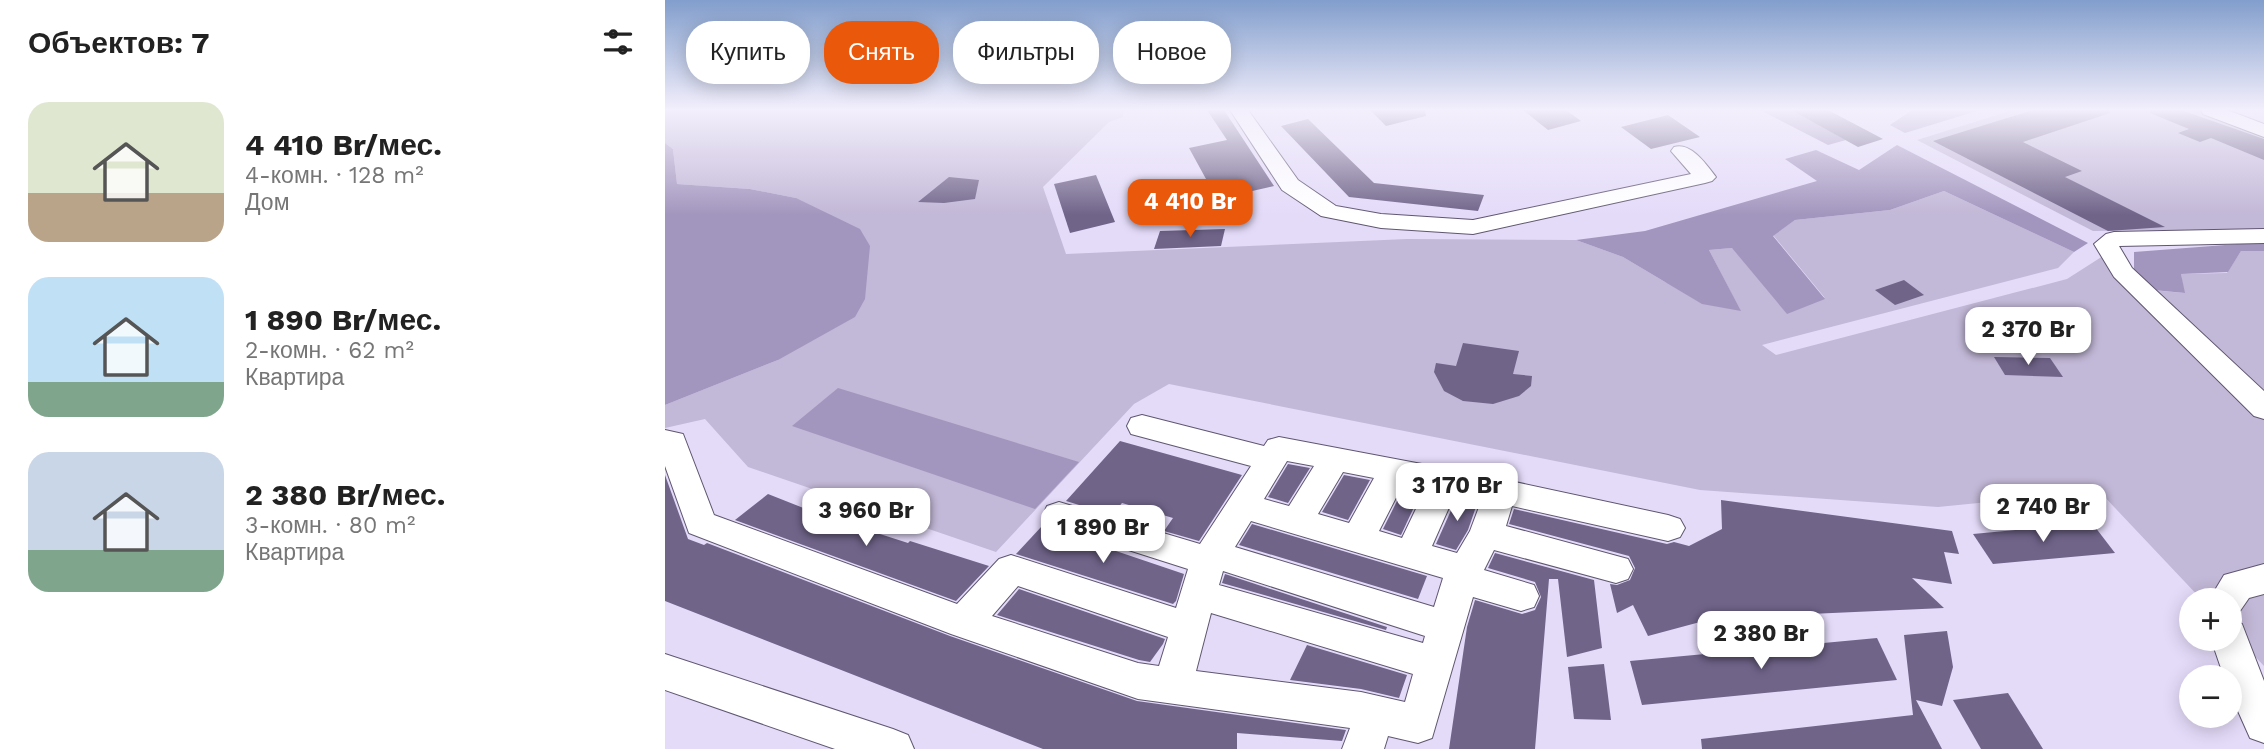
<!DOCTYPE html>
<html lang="ru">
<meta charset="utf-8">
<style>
:root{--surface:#fff;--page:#f2f2f2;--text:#222;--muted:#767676;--accent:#ea580c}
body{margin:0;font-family:"Work Sans",sans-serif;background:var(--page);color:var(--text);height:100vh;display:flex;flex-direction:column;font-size:26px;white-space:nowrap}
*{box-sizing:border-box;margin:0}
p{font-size:23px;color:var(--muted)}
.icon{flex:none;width:38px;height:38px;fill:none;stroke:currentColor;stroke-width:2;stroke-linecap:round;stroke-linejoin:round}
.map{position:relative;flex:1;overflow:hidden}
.panel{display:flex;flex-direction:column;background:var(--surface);width:665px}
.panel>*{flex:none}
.guide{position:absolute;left:21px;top:21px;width:665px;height:63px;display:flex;gap:14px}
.buttons{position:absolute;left:1514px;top:588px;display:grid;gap:14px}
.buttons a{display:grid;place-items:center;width:63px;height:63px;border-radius:50%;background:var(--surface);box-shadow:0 4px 18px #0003;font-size:35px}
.price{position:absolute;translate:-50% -60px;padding:0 16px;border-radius:14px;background:#fff;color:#222;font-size:23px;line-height:46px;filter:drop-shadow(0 2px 4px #0008)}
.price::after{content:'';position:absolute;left:50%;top:42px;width:21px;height:16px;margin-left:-10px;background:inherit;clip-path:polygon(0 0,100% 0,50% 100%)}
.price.current{background:var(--accent);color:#fff}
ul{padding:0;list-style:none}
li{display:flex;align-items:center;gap:21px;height:175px;padding:0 28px}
li span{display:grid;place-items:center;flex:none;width:196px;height:140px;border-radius:21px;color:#555}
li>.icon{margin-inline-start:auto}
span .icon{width:84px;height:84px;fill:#fffc;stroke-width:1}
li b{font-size:30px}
h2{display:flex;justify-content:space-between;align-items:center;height:84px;padding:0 28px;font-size:30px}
.pill{padding:0 24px;border-radius:28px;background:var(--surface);box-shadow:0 4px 18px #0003;font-size:24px;line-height:63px}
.pill.current{background:var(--accent);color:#fff}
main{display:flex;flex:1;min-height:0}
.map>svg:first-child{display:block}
.green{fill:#c2b8d7}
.forest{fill:#a396be}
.building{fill:#706489}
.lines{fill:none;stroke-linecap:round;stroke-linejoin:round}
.minor-casing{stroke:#5f5670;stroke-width:2}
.minor{fill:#fff;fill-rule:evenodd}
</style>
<main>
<section class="panel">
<h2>Объектов: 7<svg class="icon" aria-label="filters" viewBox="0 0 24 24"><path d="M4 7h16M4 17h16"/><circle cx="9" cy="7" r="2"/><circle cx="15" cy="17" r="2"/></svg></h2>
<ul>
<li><span style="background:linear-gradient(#dfe7d0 65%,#b9a48a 0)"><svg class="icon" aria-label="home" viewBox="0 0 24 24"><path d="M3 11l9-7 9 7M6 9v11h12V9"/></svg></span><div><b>4 410 Br/мес.</b><p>4-комн. · 128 m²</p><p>Дом</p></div></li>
<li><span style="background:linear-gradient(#bfe0f5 75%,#7fa58c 0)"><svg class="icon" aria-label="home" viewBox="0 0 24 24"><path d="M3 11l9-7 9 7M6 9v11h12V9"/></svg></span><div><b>1 890 Br/мес.</b><p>2-комн. · 62 m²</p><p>Квартира</p></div></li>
<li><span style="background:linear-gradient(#c9d6e8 70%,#7fa58c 0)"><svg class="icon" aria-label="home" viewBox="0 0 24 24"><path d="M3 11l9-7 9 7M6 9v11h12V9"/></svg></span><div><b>2 380 Br/мес.</b><p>3-комн. · 80 m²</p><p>Квартира</p></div></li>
</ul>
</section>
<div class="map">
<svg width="1599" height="749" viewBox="0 0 1599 749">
<rect width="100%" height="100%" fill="#e4dbf9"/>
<g class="green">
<path d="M458 110V117L444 122 378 187 401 254 742 239 911 240 958 257 1000 282 1075 310 1044 250 1067 248 1160 298 1108 235 1130 220 1225 210 1279 191 1409 252 1393 268 1097 345 1111 355 1402 279 1438 256 1464 288 1519 293 1516 274 1562 273 1576 251H1599V666L1565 630 1564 600H1537L1434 491 1273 507 1035 490 504 384 469 404 331 552 83 467 40 419 0 428V405L113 360 131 198 85 189 12 184 8 149 0 143V111Z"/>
<path d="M1348 110H1532L1599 137V229L1428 231 1252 140Z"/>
</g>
<g class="forest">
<path d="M1095 110H1126L1181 140 1163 145Z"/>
<path d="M1247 110H1315L1240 133 1225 125Z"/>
<path d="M0 143 8 149 12 184 85 189 131 198 195 229 205 246 200 299 190 317 113 360 0 405Z"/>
<path d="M1232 145 1423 243 1409 252 1279 191 1225 210 1130 220 1108 236 1160 299 1122 314 1067 248 1044 250 1076 311 1037 304 958 257 911 240 980 231 1152 181 1120 159 1151 150 1194 170Z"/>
<path d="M1599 242V251H1576L1563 272 1516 274 1520 293 1488 290 1469 269V252Z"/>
<path d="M173 388 414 462 370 509 127 426Z"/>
</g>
<g class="building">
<path d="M542 110H559L609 186 552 199 524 148 562 140Z"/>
<path d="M705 110H760L761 116 721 126Z"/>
<path d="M858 110H901L916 121 883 130Z"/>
<path d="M1126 110H1163L1218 139 1193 147Z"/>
<path d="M1368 110H1444L1445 113 1358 142 1417 171 1400 177 1500 227 1443 231 1268 141Z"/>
<path d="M1486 110H1516L1599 139V160L1546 138 1535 142 1513 133 1524 129 1485 113Z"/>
<path d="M1003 115 1035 137 986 149 956 127Z"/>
<path d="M643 119 709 183 819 195 813 211 684 197 616 126Z"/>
<path d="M431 175 450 222 405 233 389 184Z"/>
<path d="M284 177 314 180 310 199 279 203 253 202Z"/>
<path d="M560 229 556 246 489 249 495 231Z"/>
<path d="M1239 280 1259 295 1230 305 1210 290Z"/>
<path d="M798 343 854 351 848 374 867 376 866 386 854 396 828 404 798 401 779 391 769 372 771 363 791 366Z"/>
<path d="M1329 357 1385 358 1398 377 1340 375Z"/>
<path d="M455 441 577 475 534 541 499 531 508 518 457 503 447 515 401 501Z"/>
<path d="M623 464 645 468 623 503 603 497Z"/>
<path d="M0 475 23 539 39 545 42 543 285 636 472 701 681 730 677 741 572 733V749H378L0 601Z"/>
<path d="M679 475 705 480 683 520 657 512Z"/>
<path d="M739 487 757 490 736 535 718 529Z"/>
<path d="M103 494 189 528 190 526 243 543 245 541 324 566 291 601 70 520Z"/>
<path d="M792 497 813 501 803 530 791 550 771 544Z"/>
<path d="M1056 500 1287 531 1294 554 1279 552 1287 584 1247 578 1279 608 1145 614 1080 620 1076 611 983 636 968 605 952 613 945 584 952 585 965 580 970 568 964 556 844 524 849 509 1002 544 1009 542 1024 546 1057 529Z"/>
<path d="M1427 523 1450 553 1328 564 1308 534Z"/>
<path d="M587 524 762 576 753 599 574 545Z"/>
<path d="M377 526 519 574 511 601 508 604 351 554Z"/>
<path d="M830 553 929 580 937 648 902 657 893 579H884L870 749H784L802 627 810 600 857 614 870 610 876 597 870 582 823 568Z"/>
<path d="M560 574 722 627 721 630 557 583Z"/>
<path d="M354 589 500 639 498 644 485 662 474 660 332 615Z"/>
<path d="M1282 631 1288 667 1277 706 1251 700 1277 749H1037L1036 739 1248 715 1239 635Z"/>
<path d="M1212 638 1232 680 977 705 965 661Z"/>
<path d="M642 645 742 675 734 698 696 689 625 680Z"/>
<path d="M939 664 946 720 909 719 903 667Z"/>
<path d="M1343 693 1378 749H1316L1288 700Z"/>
</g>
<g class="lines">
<g class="minor-casing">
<g id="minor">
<path d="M565 110H583L633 180 671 206 716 214 808 220 1026 174 1006 151 1009 147C1026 142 1041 164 1051 177L1047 181 1040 183 808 234 716 228 656 216 617 190Z"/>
<path d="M1536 110H1562L1599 124V137L1538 114Z"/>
<path d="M1599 229V243L1454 246 1467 268 1599 391V419L1589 416 1449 277 1429 244 1441 234 1449 232Z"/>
<path d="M477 415 599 446 603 440 614 437 836 479 1003 515 1015 519 1020 528 1015 537 1003 541 847 506 841 526 963 559 968 569 963 579 951 583 829 550 819 570 869 585 874 596 869 607 856 611 808 597 767 738 753 743 723 736 719 749H677L685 728 473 699 286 634 24 533 0 466V430L18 434 49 515 292 604 334 559 346 555 511 608 523 569 382 524 378 515 382 506 394 502 535 544 586 466 466 434 462 426 466 418ZM622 461 649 466 624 506 599 499ZM678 472 709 478 684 523 653 514ZM738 484 761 488 737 538 714 531ZM790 494 817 499 805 531 792 553 767 546ZM586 521 778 578 769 607 570 547ZM558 571 760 636 758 643 554 585ZM353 586 503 637 494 666 473 663 327 616ZM546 613 748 674 740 702 696 692 531 671Z"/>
<path d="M1599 564V594L1584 598 1575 611 1564 614V600H1544L1559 575Z"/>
<path d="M1564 620 1577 624 1599 681V743L1585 738 1564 691V677H1559L1546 639H1564Z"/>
<path d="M0 654 228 729 243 735 249 749H170L0 690Z"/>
</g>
</g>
<use href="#minor" class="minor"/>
</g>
<linearGradient id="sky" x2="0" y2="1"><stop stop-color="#829ecc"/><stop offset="0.51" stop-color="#f3effc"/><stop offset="1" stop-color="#f3effc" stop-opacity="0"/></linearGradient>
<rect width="1599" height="215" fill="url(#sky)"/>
</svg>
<div class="buttons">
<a>+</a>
<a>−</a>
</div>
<b class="price current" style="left:525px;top:239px">4 410 Br</b>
<b class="price" style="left:1363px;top:367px">2 370 Br</b>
<b class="price" style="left:792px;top:523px">3 170 Br</b>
<b class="price" style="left:1378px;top:544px">2 740 Br</b>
<b class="price" style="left:201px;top:548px">3 960 Br</b>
<b class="price" style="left:438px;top:565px">1 890 Br</b>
<b class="price" style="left:1096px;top:671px">2 380 Br</b>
<div class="guide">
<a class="pill">Купить</a>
<a class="pill current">Снять</a>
<a class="pill">Фильтры</a>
<a class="pill">Новое</a>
</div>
</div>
</main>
